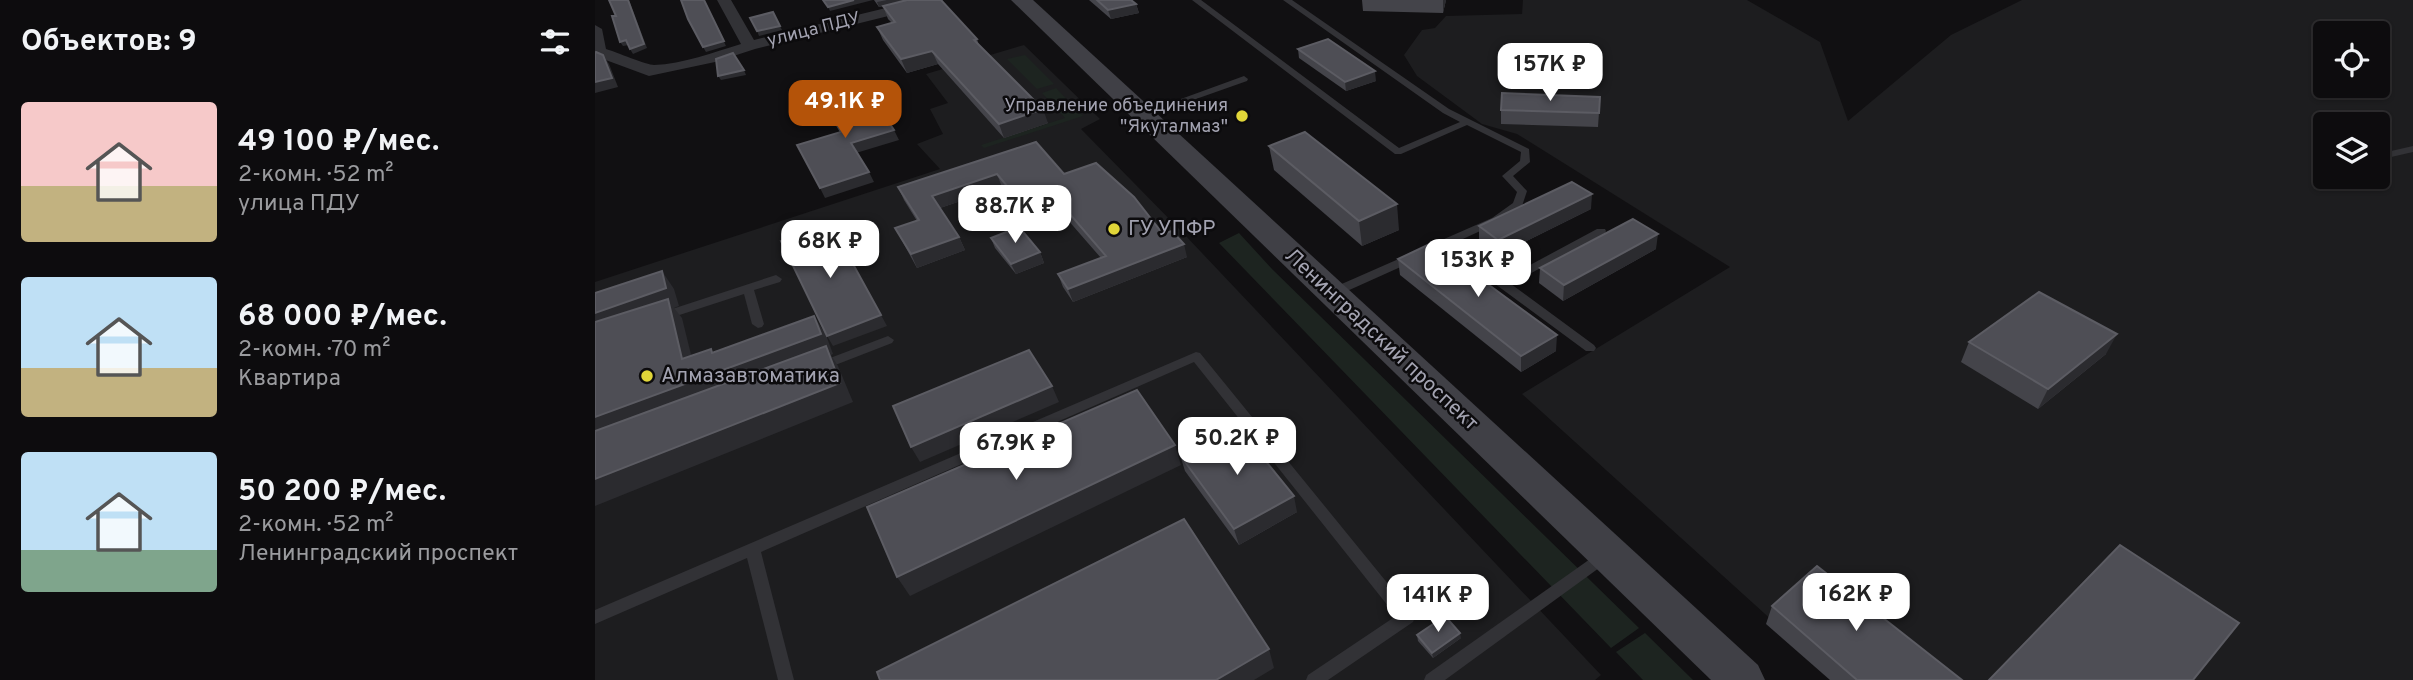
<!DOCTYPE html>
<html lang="ru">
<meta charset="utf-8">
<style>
:root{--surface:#0d0c0e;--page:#1b1a1c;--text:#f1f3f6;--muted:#9a9b9e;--line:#2d2c2e;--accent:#b45309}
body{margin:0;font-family:Overpass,sans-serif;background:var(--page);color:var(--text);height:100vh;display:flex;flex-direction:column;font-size:26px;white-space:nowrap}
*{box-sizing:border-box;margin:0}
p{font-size:23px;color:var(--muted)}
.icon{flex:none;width:38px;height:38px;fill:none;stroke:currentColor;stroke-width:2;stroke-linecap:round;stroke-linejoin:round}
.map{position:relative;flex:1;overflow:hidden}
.details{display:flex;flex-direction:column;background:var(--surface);width:595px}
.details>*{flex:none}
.tools{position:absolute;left:1718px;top:21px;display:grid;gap:14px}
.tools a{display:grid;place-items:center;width:77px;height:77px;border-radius:7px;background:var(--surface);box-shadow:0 2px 5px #0004,0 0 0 2px var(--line);font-size:35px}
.price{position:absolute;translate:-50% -60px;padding:0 16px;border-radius:14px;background:#fff;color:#222;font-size:23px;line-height:46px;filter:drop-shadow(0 2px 4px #0008)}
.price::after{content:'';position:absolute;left:50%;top:42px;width:21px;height:16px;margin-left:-10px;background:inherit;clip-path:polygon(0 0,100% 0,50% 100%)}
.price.selected{background:var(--accent);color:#fff}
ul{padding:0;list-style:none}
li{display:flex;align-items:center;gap:21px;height:175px;padding:0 21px}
li span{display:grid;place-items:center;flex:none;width:196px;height:140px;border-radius:7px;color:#555}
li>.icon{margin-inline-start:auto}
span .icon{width:84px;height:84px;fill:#fffc;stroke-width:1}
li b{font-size:30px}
h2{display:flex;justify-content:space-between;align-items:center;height:84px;padding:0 21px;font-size:30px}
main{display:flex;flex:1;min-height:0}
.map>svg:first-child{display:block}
.built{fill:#1d1d1f;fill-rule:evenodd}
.green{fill:#1d2420}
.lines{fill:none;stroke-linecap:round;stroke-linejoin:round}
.service{fill:#323236;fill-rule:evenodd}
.minor{fill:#323236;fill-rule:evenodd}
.secondary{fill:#404046;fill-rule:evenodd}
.wall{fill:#44444a}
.shaded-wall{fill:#2b2b2f}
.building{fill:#4e4e55;stroke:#5c5c63;stroke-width:2}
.poi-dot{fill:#e1d639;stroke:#0c0b0d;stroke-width:2.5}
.labels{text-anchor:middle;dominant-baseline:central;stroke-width:5;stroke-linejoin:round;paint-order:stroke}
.far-street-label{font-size:18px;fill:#a3a3b1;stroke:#0c0b0d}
.far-poi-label{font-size:18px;fill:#a3a3b1;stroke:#0c0b0d;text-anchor:end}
.poi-label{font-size:21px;fill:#a3a3b1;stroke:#0c0b0d;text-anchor:start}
.street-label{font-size:21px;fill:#a3a3b1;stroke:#0c0b0d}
</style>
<main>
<section class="details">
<h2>Объектов: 9<svg class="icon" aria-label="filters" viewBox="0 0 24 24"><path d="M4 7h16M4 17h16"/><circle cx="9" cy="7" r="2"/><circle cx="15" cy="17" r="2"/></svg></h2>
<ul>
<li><span style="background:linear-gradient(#f6c9c9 60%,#c2b280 0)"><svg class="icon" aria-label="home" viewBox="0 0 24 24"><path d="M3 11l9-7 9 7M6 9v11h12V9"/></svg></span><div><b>49 100 ₽/мес.</b><p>2-комн. · 52 m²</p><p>улица ПДУ</p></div></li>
<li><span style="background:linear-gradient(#bfe0f5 65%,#c2b280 0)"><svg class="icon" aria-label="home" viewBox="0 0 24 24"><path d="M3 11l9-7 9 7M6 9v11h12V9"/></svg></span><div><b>68 000 ₽/мес.</b><p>2-комн. · 70 m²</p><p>Квартира</p></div></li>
<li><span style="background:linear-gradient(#bfe0f5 70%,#7fa58c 0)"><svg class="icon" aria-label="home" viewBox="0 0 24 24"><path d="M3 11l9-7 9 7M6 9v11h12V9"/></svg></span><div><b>50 200 ₽/мес.</b><p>2-комн. · 52 m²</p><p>Ленинградский проспект</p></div></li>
</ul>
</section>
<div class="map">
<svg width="1818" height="680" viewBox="0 0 1818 680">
<rect width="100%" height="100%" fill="#111012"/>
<g class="built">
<path d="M928 0H1152L1225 42 1253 121 1356 35 1427 0H1818V680H1243L927 394 1135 267 922 134 887 124 822 76 809 55 827 30 840 28 851 16 927 14ZM1731 33H1783V86H1731ZM1731 124H1783V177H1731Z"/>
<path d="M429 45 505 119 486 129 589 234 1006 675 1000 680H0V282L345 169 322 144 348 134 335 109 353 103 331 74Z"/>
</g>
<g class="green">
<path d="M430 55 459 84 442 89 412 59Z"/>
<path d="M461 88 488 116 389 148 386 145 470 118 447 93Z"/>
<path d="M644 233 677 269 1044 628 1016 648 624 243Z"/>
<path d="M1050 633 1098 680H1048L1021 652Z"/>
</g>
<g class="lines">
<g class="service">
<path d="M597 0H606L804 148 865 122 848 113 688 0H697L854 109 934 149 935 162 918 176 932 191 927 206 905 222 859 243 909 279 1002 229H1010L1011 231 1010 233 916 284 999 345 1001 348 999 351H991L850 247 741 296H733L731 293 733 290 897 218 918 203 922 192 907 176 925 161 926 152 872 125 806 154H800Z"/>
<path d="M649 76 653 79 652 81 550 117H544L542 115Z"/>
<path d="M1818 146V152L1783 160V154Z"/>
<path d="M181 275 187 279 185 282 159 290 169 324 167 327 163 328 157 324 149 294 66 321 60 317 62 314Z"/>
<path d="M293 336 299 340 297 343 230 369 226 370 220 366 222 363Z"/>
<path d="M601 352 605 353 820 617 818 622 733 680H711L713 675 801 616 599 362 166 552 199 680H183L152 558 0 624V610Z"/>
<path d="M1010 550 1015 552 1018 556 1015 560 850 680H829L831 675 1005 552Z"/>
</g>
<path class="minor" d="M122 0H136L159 40 324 0H348L346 3 160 49 120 62 54 76 0 56V25L7 29 11 49C21 52 52 65 59 65 88 64 119 52 146 44Z"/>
<path class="secondary" d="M416 0H438L1163 665 1170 680H1116Z"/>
</g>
<g class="wall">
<path d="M279 0H346L382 39 384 45 453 123 409 138 343 64 312 73 288 40 282 27 297 23 293 19 288 6 284 7Z"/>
<path d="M494 0H537L541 4 544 13 516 19Z"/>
<path d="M767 0H851L848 13 768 11Z"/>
<path d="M703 49 781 81 751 91 704 58Z"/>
<path d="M1005 97 1003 127 906 124V110Z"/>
<path d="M441 142 469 174 568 234 592 257 478 302 468 287 463 274 506 258 472 219 443 230 407 187 345 208 364 237 370 250 322 268 300 228 322 221 309 200 303 187Z"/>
<path d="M674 146 804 230 767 246 679 170Z"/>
<path d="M996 209 903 255 884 241V226Z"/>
<path d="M396 238 445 252 449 263 421 274 400 248Z"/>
<path d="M1061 249 968 301 944 283 945 268Z"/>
<path d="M803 259 961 351 926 372 805 275Z"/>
<path d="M1374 342 1511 354 1443 409 1366 362Z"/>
<path d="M585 455 702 512 644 545 590 471Z"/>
<path d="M1177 606 1367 680H1235L1171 624Z"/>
<path d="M822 635 866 638 838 658 823 641Z"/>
</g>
<g class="shaded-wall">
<path d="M33 0H34L52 48 38 54 35 49Z"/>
<path d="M109 0 131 46 111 52 108 47Z"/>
<path d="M259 0H278L235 11 233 7Z"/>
<path d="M292 0H313L284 7 282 2Z"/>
<path d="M534 0H537L538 5 541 4 544 13 516 19 513 10Z"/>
<path d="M848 0H851L848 13Z"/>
<path d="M185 26 187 30 164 36 162 31Z"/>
<path d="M31 40 34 45 28 46 25 42Z"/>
<path d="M337 51 343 64 312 73 306 59Z"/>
<path d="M8 55 14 64 23 87 0 93V82Z"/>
<path d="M149 70 151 75 126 80 123 76Z"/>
<path d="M780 71 781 81 751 91 750 82Z"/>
<path d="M448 109 453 123 409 138 404 124Z"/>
<path d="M299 130 304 140 261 153 256 143Z"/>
<path d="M274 172 279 182 230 198 225 188Z"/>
<path d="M402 174 407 187 342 209 337 196Z"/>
<path d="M997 194 996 209 903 255V240Z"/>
<path d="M802 204 804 230 767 246 764 221Z"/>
<path d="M468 206 472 219 443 230 438 217Z"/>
<path d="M1063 234 1061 249 968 301 969 285Z"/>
<path d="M364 237 370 250 322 268 316 254Z"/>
<path d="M589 244 592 257 478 302 473 289Z"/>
<path d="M445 252 449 263 421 274 416 264Z"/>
<path d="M67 271 79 289 84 306 79 308 87 318 102 379 0 335V313Z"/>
<path d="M286 315 292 326 238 346 232 336Z"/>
<path d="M219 316 231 335 238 354 236 355 243 366 258 402 0 506V417L117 353 116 349 130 369Z"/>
<path d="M1522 334 1511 354 1443 409 1453 389Z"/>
<path d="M962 335 961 351 926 372V356Z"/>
<path d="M457 386 464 402 325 462 316 447Z"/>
<path d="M580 445 586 465 315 596 302 577Z"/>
<path d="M699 496 702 512 644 545 639 529Z"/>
<path d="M865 633 866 638 838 658 837 653Z"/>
<path d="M674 649 679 668 659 680H621Z"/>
</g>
<g class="building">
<path d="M14 0H33L49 44 35 49 31 40 25 42 17 16H21Z"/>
<path d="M86 0H109L129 41 108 47 93 19Z"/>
<path d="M228 0H259L233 7Z"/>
<path d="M312 0H346L382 39 379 40 448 109 404 124 337 51 306 59 282 27 300 22 288 6Z"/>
<path d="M502 0H536L541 4 513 10Z"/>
<path d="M178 12 185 26 162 31 155 18Z"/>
<path d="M733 39 780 71 750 82 703 49Z"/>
<path d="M1 52 8 55 17 78 0 82V53Z"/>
<path d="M138 53 149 70 123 76 121 59Z"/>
<path d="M274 93 299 130 256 143 274 172 225 188 202 145 246 132 230 105Z"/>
<path d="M907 93 1005 97 1004 113 906 110Z"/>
<path d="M710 132 802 204 764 221 674 146Z"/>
<path d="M441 142 469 174 501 163 539 197 568 234 577 231 589 244 473 289 463 274 511 256 468 206 438 217 402 174 337 196 364 237 316 254 300 228 324 220 303 187Z"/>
<path d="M977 182 997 194 903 240 884 226Z"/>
<path d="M1038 219 1063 234 969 285 945 268Z"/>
<path d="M236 224 286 315 232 336 186 241Z"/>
<path d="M424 227 445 252 416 264 396 238Z"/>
<path d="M837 243 962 335 926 356 803 259Z"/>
<path d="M67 271 71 288 0 313V293Z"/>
<path d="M1444 292 1522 334 1453 389 1374 342Z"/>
<path d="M73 299 87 359 116 349 117 353 219 316 226 334 0 417V322Z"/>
<path d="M231 346 245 383 0 479V431Z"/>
<path d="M434 350 457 386 316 447 298 406Z"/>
<path d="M542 390 580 445 302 577 272 507Z"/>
<path d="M643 427 699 496 639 529 585 455Z"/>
<path d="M589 519 674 649 621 680H285L282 672Z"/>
<path d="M1525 545 1644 623 1598 680H1394Z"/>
<path d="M1222 566 1367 680H1262L1177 606Z"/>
<path d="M850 616 865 633 837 653 822 635Z"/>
</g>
<g class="poi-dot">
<circle cx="647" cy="116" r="7"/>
<circle cx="519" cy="229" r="7"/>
<circle cx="52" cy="376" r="7"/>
</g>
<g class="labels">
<g class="far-street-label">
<text transform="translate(219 30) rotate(-14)">улица ПДУ</text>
</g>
<g class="far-poi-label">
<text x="633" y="106">Управление объединения<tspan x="633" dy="21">"Якуталмаз"</tspan></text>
</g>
<g class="poi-label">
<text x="533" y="229">ГУ УПФР</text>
<text x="66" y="376">Алмазавтоматика</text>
</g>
<g class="street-label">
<text transform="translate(786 340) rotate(43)">Ленинградский проспект</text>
</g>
</g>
</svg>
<div class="tools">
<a><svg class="icon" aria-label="locate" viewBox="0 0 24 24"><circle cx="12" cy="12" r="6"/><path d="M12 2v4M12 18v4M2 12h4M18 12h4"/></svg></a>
<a><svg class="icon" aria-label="layers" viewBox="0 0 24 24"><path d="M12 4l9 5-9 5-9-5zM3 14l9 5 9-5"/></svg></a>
</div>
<b class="price" style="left:955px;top:103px">157K ₽</b>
<b class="price selected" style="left:250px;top:140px">49.1K ₽</b>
<b class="price" style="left:420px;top:245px">88.7K ₽</b>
<b class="price" style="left:235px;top:280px">68K ₽</b>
<b class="price" style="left:883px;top:299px">153K ₽</b>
<b class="price" style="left:642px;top:477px">50.2K ₽</b>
<b class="price" style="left:421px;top:482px">67.9K ₽</b>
<b class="price" style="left:1261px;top:633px">162K ₽</b>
<b class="price" style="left:843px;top:634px">141K ₽</b>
</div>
</main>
